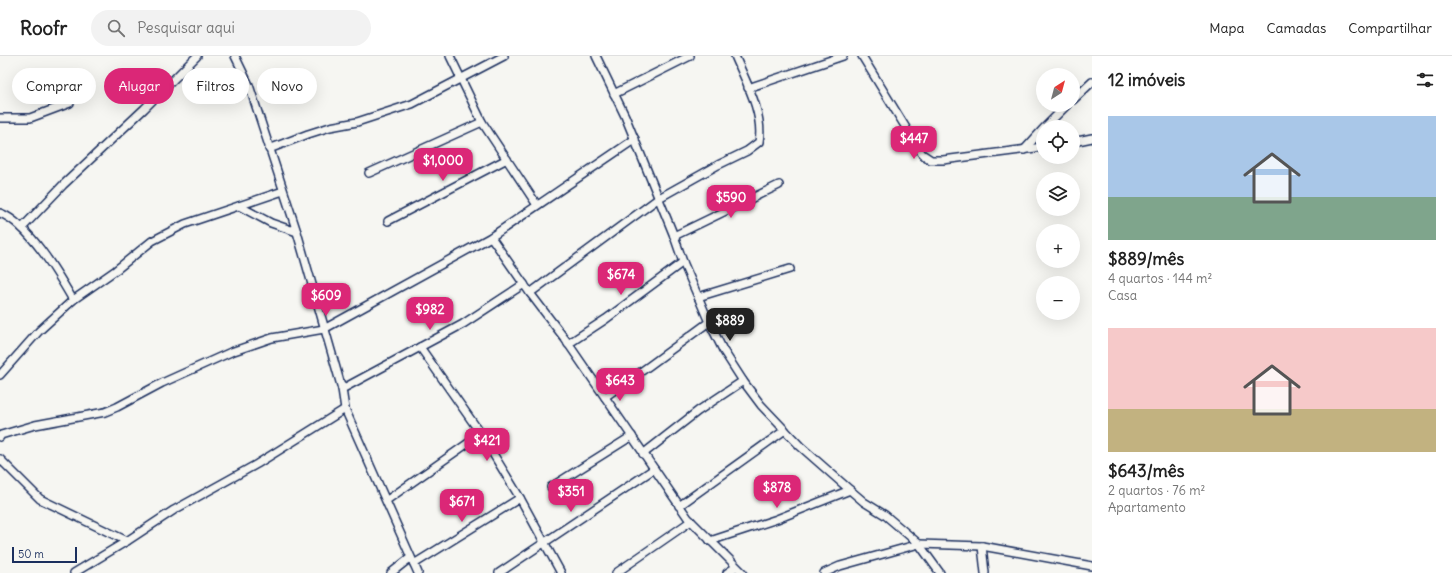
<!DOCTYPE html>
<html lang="pt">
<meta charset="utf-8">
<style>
:root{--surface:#fff;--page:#f2f2f2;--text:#222;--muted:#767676;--line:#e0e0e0;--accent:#db2777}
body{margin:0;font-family:Delius,sans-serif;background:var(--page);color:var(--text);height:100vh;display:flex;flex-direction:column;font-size:15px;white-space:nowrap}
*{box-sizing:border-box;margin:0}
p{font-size:13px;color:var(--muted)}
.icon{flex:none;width:22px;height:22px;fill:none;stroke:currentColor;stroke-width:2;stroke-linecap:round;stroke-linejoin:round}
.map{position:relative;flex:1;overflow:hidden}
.sheet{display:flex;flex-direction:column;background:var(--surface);width:360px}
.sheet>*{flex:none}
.guide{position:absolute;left:12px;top:12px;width:380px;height:36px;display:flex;gap:8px}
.needle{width:26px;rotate:36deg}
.tools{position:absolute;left:1036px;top:12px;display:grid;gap:8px}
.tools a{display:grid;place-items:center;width:44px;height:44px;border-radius:50%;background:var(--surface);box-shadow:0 4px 16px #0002;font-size:20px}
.scale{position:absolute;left:12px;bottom:10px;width:65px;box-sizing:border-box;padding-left:4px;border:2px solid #1b2f5e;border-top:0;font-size:11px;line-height:14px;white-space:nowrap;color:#1b2f5e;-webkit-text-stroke:3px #f6f6f2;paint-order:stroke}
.price{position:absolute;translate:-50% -34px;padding:0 9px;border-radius:8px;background:var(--accent);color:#fff;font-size:13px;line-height:26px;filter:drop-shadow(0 1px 2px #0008)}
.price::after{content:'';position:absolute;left:50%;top:24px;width:12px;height:9px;margin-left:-6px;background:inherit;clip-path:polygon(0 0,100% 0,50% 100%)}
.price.on{background:#222;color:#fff}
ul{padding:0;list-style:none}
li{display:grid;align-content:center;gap:8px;height:212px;padding:0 16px}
li span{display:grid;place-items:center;height:124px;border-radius:0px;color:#555}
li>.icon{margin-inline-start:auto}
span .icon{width:72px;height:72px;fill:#fffc;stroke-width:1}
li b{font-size:17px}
h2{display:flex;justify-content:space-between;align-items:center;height:48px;padding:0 16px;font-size:17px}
.chip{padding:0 14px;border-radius:18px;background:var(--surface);box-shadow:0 4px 16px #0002;font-size:14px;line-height:36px}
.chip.on{background:var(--accent);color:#fff}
header{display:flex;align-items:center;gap:24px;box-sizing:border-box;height:56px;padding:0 20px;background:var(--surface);border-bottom:1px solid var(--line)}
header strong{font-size:19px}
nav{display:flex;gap:22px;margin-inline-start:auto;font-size:14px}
.search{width:280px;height:36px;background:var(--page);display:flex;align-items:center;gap:10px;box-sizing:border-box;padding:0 14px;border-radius:22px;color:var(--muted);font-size:15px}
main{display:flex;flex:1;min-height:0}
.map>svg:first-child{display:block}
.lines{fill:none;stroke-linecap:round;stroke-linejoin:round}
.street-casing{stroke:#1b2f5e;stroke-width:10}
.street{stroke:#f6f6f2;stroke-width:7}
</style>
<header>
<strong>Roofr</strong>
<div class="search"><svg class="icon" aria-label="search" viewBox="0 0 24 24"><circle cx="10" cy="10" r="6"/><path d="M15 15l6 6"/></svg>Pesquisar aqui</div>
<nav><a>Mapa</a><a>Camadas</a><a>Compartilhar</a></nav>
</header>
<main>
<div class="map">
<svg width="1092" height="517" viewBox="0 0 1092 517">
<rect width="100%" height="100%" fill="#f6f6f2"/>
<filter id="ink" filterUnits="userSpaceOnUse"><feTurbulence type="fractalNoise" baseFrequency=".025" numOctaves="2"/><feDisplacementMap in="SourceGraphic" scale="8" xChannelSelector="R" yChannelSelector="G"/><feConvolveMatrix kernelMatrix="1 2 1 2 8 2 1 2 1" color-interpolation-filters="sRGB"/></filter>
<g filter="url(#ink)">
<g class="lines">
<g class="street-casing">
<g id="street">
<path d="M235 0 249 29 297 176 342 333 345 353 418 517"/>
<path d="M450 0 482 66 537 149"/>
<path d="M596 0 625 60 674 180 683 206 709 266 723 294 743 325 761 349 800 390 850 434 864 446 885 459 919 488 940 517"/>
<path d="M862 0 922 98 931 104H943L1043 91"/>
<path d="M748 32 843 0"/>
<path d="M614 38 690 0"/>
<path d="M1073 44 1092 26"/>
<path d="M0 62H30L70 47"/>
<path d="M1045 71 1067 49"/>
<path d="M1073 86 1092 82"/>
<path d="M269 93 308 78 330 71 357 66 412 48 504 0"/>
<path d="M1024 94 1043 73"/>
<path d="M369 117 482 66"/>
<path d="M239 150 271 167 297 176"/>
<path d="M0 157C29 168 58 218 73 244"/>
<path d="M388 165 507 103"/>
<path d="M22 172 63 129 144 53 197 0"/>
<path d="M674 180 779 129"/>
<path d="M491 181 530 237 565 283 688 462 743 517"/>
<path d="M530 237 659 142 718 109 747 95 759 86C764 58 746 26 735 0"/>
<path d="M698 241 790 213"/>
<path d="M568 288 606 263 683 206"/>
<path d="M420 291 481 378 520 442 561 517"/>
<path d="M0 319 39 275 73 244 116 214 152 185 185 168 283 135"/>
<path d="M342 333 463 268 524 228"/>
<path d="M605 341 649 310 709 266"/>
<path d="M0 381 1 379 35 369 105 356 117 351 162 327 231 296 272 282 324 273 491 181 635 83"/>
<path d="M643 398 698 355 743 325"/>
<path d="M0 403 40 443 127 485"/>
<path d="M551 431 632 380"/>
<path d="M387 444 481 378"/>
<path d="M679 450 785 374"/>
<path d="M710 485 777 463 850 434"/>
<path d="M982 490 985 517"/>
<path d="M414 508 520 442"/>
<path d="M74 517 127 485 174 454 257 408 345 353"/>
<path d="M391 517 410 502"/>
<path d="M499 517 654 413"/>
<path d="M616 517 691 465"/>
<path d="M727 517 736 511"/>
<path d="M824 517 840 510 919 488 982 490 1092 510"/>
</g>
</g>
<use href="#street" class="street"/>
</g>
</g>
</svg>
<div class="tools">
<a><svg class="needle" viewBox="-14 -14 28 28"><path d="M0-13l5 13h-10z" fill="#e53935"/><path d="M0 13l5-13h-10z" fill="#767676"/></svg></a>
<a><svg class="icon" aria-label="locate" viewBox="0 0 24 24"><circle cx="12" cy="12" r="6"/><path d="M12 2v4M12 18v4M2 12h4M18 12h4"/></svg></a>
<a><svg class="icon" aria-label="layers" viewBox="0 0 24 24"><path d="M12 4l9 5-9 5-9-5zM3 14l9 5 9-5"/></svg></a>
<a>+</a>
<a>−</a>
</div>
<div class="scale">50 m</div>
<b class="price" style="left:914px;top:104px">$447</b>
<b class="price" style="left:443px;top:126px">$1,000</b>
<b class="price" style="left:731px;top:163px">$590</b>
<b class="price" style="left:621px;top:240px">$674</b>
<b class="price" style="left:326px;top:261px">$609</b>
<b class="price" style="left:430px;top:275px">$982</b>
<b class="price on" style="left:730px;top:286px">$889</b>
<b class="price" style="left:620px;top:346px">$643</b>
<b class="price" style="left:487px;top:406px">$421</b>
<b class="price" style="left:777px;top:453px">$878</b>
<b class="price" style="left:571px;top:457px">$351</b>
<b class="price" style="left:462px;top:467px">$671</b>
<div class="guide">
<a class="chip">Comprar</a>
<a class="chip on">Alugar</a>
<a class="chip">Filtros</a>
<a class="chip">Novo</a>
</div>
</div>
<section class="sheet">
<h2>12 imóveis<svg class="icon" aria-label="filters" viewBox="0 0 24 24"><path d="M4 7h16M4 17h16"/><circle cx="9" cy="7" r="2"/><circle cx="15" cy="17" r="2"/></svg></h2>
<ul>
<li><span style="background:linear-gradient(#a9c7e8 65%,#7fa58c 0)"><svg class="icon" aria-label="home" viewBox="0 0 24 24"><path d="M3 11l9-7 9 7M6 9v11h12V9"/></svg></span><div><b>$889/mês</b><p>4 quartos · 144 m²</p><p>Casa</p></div></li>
<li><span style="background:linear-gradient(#f6c9c9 65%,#c2b280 0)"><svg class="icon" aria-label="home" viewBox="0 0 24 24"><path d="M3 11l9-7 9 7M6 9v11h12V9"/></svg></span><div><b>$643/mês</b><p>2 quartos · 76 m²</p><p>Apartamento</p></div></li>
</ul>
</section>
</main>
